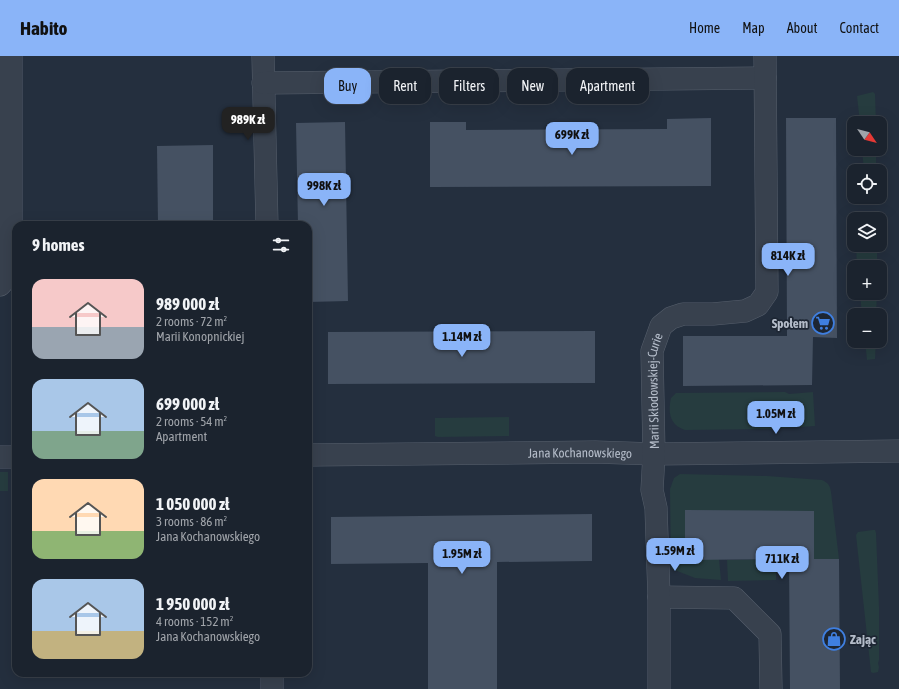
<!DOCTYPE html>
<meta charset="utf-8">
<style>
:root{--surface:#1b232e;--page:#242b36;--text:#f1f3f6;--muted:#a0a4aa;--line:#39404a;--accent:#8ab4f8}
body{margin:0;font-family:"Asap Condensed",sans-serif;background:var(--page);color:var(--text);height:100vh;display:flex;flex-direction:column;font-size:15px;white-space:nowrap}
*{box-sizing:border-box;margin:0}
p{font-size:13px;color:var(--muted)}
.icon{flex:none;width:22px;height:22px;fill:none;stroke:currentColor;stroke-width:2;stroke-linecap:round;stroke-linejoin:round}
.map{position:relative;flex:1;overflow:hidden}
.sheet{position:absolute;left:12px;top:165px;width:300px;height:456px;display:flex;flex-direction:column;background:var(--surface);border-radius:12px;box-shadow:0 4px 16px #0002,0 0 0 1px var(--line)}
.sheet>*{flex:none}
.guide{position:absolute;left:324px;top:12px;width:380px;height:36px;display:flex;gap:8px}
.needle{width:26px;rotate:125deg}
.tools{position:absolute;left:847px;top:60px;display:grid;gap:8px}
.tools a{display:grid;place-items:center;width:40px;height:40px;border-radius:8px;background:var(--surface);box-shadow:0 4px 16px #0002,0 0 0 1px var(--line);font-size:20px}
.price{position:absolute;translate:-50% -34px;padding:0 9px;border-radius:8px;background:var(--accent);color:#111;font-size:13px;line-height:26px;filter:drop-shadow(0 1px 2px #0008)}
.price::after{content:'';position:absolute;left:50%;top:24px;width:12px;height:9px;margin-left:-6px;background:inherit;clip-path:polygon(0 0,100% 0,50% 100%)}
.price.selected{background:#222;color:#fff}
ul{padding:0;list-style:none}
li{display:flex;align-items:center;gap:12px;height:100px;padding:0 20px}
li span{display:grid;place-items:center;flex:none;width:112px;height:80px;border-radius:12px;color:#555}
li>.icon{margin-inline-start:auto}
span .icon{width:48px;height:48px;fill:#fffc;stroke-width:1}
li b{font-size:17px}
h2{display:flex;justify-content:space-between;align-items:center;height:48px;padding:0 20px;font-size:17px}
.chip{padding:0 14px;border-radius:12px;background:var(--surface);box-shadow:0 4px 16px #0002,0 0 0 1px var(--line);font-size:14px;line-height:36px}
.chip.selected{background:var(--accent);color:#111}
header{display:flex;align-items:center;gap:24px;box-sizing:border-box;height:56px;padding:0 20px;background:var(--accent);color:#111}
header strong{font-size:19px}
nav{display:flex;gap:22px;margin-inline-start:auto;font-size:14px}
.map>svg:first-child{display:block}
.green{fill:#263c3f}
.building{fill:#455162}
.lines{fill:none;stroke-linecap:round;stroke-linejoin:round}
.street-casing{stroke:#565f6c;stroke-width:23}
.street{stroke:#38414e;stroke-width:22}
.labels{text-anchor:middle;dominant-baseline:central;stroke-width:3.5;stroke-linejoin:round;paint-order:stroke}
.poi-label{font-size:13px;font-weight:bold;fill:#b4bcc9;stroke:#1d2633;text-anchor:end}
.street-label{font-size:13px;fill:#b4bcc9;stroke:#1d2633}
</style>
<header>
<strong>Habito</strong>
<nav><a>Home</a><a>Map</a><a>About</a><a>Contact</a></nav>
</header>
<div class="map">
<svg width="899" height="633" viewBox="0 0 899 633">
<rect width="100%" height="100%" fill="#242f3e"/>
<g class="green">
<path d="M873 36 875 38 876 67H860L857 40Z"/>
<path d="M862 93H876V115H864Z"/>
<path d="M856 189H877V211H857Z"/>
<path d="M860 237H877L876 259H862Z"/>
<path d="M865 285H876L875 303 867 304Z"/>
<path d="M785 336 789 338 813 336 815 370 772 373 685 374C669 369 668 356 671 342L676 337Z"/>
<path d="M509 361V380L438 381 435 380V362Z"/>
<rect x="0" y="416" width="8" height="19"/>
<path d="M680 418 767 420 822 424C828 427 830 429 831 436L839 503H814V455L719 503 721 524 695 522 672 513 671 510 670 433 674 422Z"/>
<path d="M873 474H875L876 477 879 551V604L878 607 879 611 878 616 873 617 871 616 856 479 858 476Z"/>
<path d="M776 503V524L728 525 727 504Z"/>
</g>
<g class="building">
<path d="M711 62V130L430 131V66H466V74L667 73V63Z"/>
<path d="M786 62H836L837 282 813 281 812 329 683 330V280H787Z"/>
<path d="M345 66 348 245 308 246V169H298L296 67Z"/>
<path d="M213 89V169H158L157 90Z"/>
<path d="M595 275V327L328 328V276Z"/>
<path d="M685 454 814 455V503H839L840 633H790L789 503 685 504Z"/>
<path d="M592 458V505L497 506V633H428V507L331 508V461Z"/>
</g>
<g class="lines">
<g class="street-casing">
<g id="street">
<path d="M263 0 267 169"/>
<path d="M263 27 765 22"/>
<path d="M0 229 9 219 11 193V0"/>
<path id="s1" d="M308 399 595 396 654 398 899 395"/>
<path d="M0 401H16"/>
<path d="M659 541 734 542 770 578 771 633"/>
<path d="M272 617V633"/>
<path id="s2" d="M659 633V541L656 452 652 434 654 398 652 295 661 270 671 262 683 258H713L745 255 758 249 767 236 765 0"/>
</g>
</g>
<use href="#street" class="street"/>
</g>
<defs>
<g id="supermarket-ring" transform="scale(1.15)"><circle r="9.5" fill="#1d2633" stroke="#3f7fe0" stroke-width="1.5"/><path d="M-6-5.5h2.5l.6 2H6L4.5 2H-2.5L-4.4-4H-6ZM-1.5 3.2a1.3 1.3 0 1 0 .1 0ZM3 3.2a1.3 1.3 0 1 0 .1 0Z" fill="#3f7fe0"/></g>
<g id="shop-ring" transform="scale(1.15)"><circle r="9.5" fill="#1d2633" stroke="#3f7fe0" stroke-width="1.5"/><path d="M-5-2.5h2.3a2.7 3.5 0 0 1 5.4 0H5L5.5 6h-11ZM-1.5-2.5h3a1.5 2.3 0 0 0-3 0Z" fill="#3f7fe0"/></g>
</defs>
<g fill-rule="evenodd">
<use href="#supermarket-ring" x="823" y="267"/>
<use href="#shop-ring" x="834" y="583"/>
</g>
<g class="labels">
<g class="poi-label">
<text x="808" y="267">Społem</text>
<text x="850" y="583" text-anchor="start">Zając</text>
</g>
<g class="street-label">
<text stroke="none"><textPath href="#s2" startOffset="299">Marii Skłodowskiej-Curie</textPath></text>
<text stroke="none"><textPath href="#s1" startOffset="272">Jana Kochanowskiego</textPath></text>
</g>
</g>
</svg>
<div class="tools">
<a><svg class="needle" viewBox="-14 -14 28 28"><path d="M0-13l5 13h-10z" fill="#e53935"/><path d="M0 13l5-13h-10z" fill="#a0a4aa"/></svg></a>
<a><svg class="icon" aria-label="locate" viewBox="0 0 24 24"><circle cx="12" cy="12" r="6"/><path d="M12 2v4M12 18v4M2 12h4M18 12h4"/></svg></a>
<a><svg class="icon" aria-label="layers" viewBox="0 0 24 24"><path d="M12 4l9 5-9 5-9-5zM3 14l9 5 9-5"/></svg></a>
<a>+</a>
<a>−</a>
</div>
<b class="price selected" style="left:248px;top:85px">989K zł</b>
<b class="price" style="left:572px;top:100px">699K zł</b>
<b class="price" style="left:324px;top:151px">998K zł</b>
<b class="price" style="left:788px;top:221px">814K zł</b>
<b class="price" style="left:462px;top:302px">1.14M zł</b>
<b class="price" style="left:776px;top:379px">1.05M zł</b>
<b class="price" style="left:675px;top:516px">1.59M zł</b>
<b class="price" style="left:462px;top:519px">1.95M zł</b>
<b class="price" style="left:782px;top:524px">711K zł</b>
<div class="guide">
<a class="chip selected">Buy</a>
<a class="chip">Rent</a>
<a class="chip">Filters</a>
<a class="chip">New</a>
<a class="chip">Apartment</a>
</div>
<section class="sheet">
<h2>9 homes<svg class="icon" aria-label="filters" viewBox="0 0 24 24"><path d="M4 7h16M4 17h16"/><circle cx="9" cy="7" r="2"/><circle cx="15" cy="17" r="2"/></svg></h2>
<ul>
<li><span style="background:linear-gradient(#f6c9c9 60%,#9aa5b1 0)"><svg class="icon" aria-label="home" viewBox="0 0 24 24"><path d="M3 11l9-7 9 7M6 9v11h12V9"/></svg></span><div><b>989 000 zł</b><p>2 rooms · 72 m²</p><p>Marii Konopnickiej</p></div></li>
<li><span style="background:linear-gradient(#a9c7e8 65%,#7fa58c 0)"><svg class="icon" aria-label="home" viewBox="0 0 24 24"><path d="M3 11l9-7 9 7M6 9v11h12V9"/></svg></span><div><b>699 000 zł</b><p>2 rooms · 54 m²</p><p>Apartment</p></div></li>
<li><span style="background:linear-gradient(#ffd9b3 65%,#8fb573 0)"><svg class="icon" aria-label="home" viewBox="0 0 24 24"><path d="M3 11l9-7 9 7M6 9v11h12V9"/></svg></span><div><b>1 050 000 zł</b><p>3 rooms · 86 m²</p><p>Jana Kochanowskiego</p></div></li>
<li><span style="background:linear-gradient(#a9c7e8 65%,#c2b280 0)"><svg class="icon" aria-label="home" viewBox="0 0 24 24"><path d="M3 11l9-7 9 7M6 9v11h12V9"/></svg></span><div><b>1 950 000 zł</b><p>4 rooms · 152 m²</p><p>Jana Kochanowskiego</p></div></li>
</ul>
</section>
</div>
